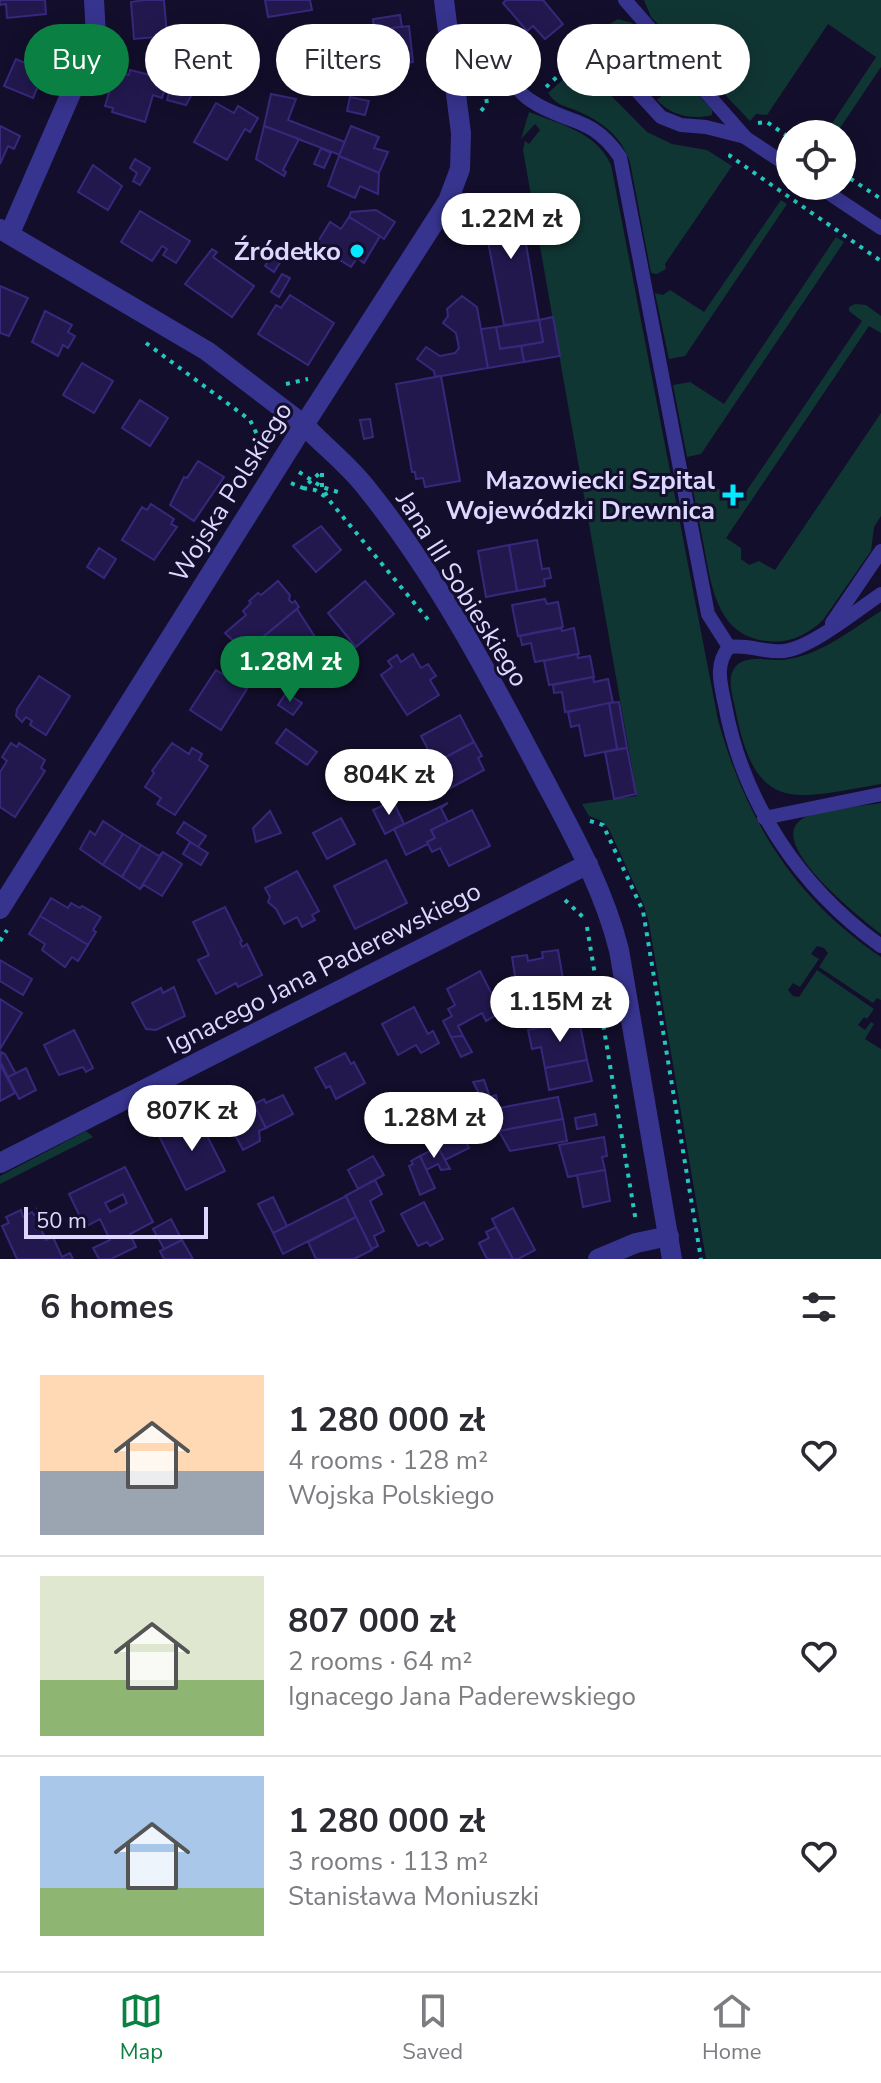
<!DOCTYPE html>
<meta charset="utf-8">
<style>
:root{--surface:#fff;--page:#f2f2f3;--text:#2b2b33;--muted:#7c7c81;--line:#e1e1e2;--accent:#0b8043}
body{margin:0;font-family:"Nunito Sans",sans-serif;background:var(--page);color:var(--text);height:100vh;display:flex;flex-direction:column;font-size:30px;white-space:nowrap}
*{box-sizing:border-box;margin:0}
p{font-size:26px;color:var(--muted)}
.icon{flex:none;width:44px;height:44px;fill:none;stroke:currentColor;stroke-width:2;stroke-linecap:round;stroke-linejoin:round}
.map{position:relative;height:1259px;overflow:hidden}
.side{display:flex;flex-direction:column;background:var(--surface);flex:1}
.side>*{flex:none}
.top-card{position:absolute;left:24px;top:24px;width:834px;height:72px;display:flex;gap:16px}
.tools{position:absolute;left:776px;top:120px;display:grid;gap:16px}
.tools a{display:grid;place-items:center;width:80px;height:80px;border-radius:50%;background:var(--surface);box-shadow:0 4px 20px #0003;font-size:40px}
.scale{position:absolute;left:24px;bottom:20px;width:184px;box-sizing:border-box;padding-left:8px;border:4px solid #dcd8ff;border-top:0;font-size:22px;line-height:28px;white-space:nowrap;color:#dcd8ff;-webkit-text-stroke:6px #130e2b;paint-order:stroke}
.price{position:absolute;translate:-50% -68px;padding:0 18px;border-radius:28px;background:#fff;color:#222;font-size:26px;line-height:52px;filter:drop-shadow(0 2px 4px #0008)}
.price::after{content:'';position:absolute;left:50%;top:48px;width:24px;height:18px;margin-left:-12px;background:inherit;clip-path:polygon(0 0,100% 0,50% 100%)}
.price.active{background:var(--accent);color:#fff}
ul{padding:0;list-style:none}
li{display:flex;align-items:center;gap:24px;height:200px;padding:0 40px}
li+li{border-top:2px solid var(--line)}
li span{display:grid;place-items:center;flex:none;width:224px;height:160px;border-radius:0px;color:#555}
li>.icon{margin-inline-start:auto}
span .icon{width:96px;height:96px;fill:#fffc;stroke-width:1}
li b{font-size:34px}
h2{display:flex;justify-content:space-between;align-items:center;height:96px;padding:0 40px;font-size:34px}
.tag{padding:0 28px;border-radius:36px;background:var(--surface);box-shadow:0 4px 20px #0003;font-size:28px;line-height:72px}
.tag.active{background:var(--accent);color:#fff}
.menu{display:flex;justify-content:space-around;align-items:center;height:112px;border-top:2px solid var(--line);background:var(--surface);font-size:22px;color:var(--muted)}
.menu a{display:grid;justify-items:center;gap:4px}
.menu .active{color:var(--accent)}
.map>svg:first-child{display:block}
.green{fill:#103634}
.building{fill:#22184e;stroke:#37287c;stroke-width:2;fill-rule:evenodd}
.lines{fill:none;stroke-linecap:round;stroke-linejoin:round}
.path{stroke:#23c8bc;stroke-width:4;stroke-dasharray:4 6;stroke-linecap:butt}
.service{stroke:#37348f;stroke-width:14}
.minor{stroke:#37348f;stroke-width:20}
.tertiary{stroke:#37348f;stroke-width:20}
.poi-dot{fill:#04e9ff;stroke:#130e2b;stroke-width:3}
.labels{text-anchor:middle;dominant-baseline:central;stroke-width:6;stroke-linejoin:round;paint-order:stroke}
.poi-label{font-size:26px;font-weight:bold;fill:#dcd8ff;stroke:#130e2b;text-anchor:end}
.street-label{font-size:26px;fill:#dcd8ff;stroke:#130e2b}
</style>
<div class="map">
<svg width="881" height="1259" viewBox="0 0 881 1259">
<rect width="100%" height="100%" fill="#130e2b"/>
<g class="green">
<path d="M644 0H881V67L836 134H825L876 57 828 24 767 115 756 114 750 121 651 17Z"/>
<path d="M618 19 632 23 651 44 626 67 604 39 606 26Z"/>
<path d="M583 67 647 132 672 144 707 150 732 166 665 264 666 269 657 274 651 273 630 162C620 134 601 121 575 110 564 106 555 104 548 93L575 69Z"/>
<path d="M682 77 712 110V115C693 120 671 116 657 100Z"/>
<path d="M529 112C559 124 597 132 611 165L718 720C746 820 794 898 881 957V1000L877 998 873 1003 819 967 828 953 824 948 817 946 811 954 819 959 800 987 793 983 788 990 793 996 799 997 817 970 874 1009 867 1019 864 1017 858 1025 865 1030 871 1022 874 1024 865 1039 881 1049V1259H706L649 923 644 905 609 829 602 821 589 816 582 804 637 796 523 150 525 141 529 144 540 130 535 124 521 139Z"/>
<path d="M781 200 787 204 685 356 669 359 655 293 663 295 670 290 704 312Z"/>
<path d="M836 237 844 242 701 454 687 457 673 385 690 382 724 404Z"/>
<path d="M855 304 866 305 881 316V333L869 326 726 538 741 548V559L749 565 759 561 775 570 881 413V516L874 527 871 551 823 620C807 635 789 644 767 641 719 636 712 590 705 552 701 529 696 507 692 484L705 480 739 502 862 321 849 311V307Z"/>
<path d="M881 611V784C796 798 757 817 736 713 734 699 725 678 736 666 749 653 773 663 789 659 824 653 852 629 881 611Z"/>
<path d="M881 803V934C862 919 764 843 802 819 815 810 863 806 881 803Z"/>
<path d="M86 1131 93 1137 0 1184V1176Z"/>
</g>
<g class="building">
<path d="M0 0H45L46 14 7 18 6 4 0 5Z"/>
<path d="M144 0H164L167 36 134 39 131 2Z"/>
<path d="M265 0H310L312 10 268 17Z"/>
<path d="M506 0H543L563 24 545 39 533 26 527 31 503 3Z"/>
<path d="M400 15 402 27 374 30 373 19Z"/>
<path d="M409 26 413 62 378 66 374 30Z"/>
<path d="M357 44 362 88 323 92 318 48Z"/>
<path d="M652 47 679 77 661 94 634 63Z"/>
<path d="M27 58 51 68 43 88 38 86 33 98 4 86 16 59 25 63Z"/>
<path d="M176 69 202 76 186 105 167 100Z"/>
<path d="M130 70 158 77 166 85 162 98 153 95 145 122 112 112 113 108 105 106 115 73 129 75Z"/>
<path d="M271 94 296 99 288 120 345 142 340 155 264 126Z"/>
<path d="M350 97 369 101 365 115 347 111Z"/>
<path d="M216 103 234 113 238 106 258 118 250 132 245 129 227 160 194 142Z"/>
<path d="M0 126 20 136 14 149 8 146 0 164Z"/>
<path d="M264 126 299 139 283 170 286 172 284 176 256 159Z"/>
<path d="M351 126 379 137 374 148 388 152 379 173 339 156Z"/>
<path d="M321 148 331 153 324 168 314 164Z"/>
<path d="M339 156 379 173 378 194 360 186 355 198 328 186Z"/>
<path d="M135 159 150 168 140 185 133 181 137 173 130 168Z"/>
<path d="M93 165 122 186 108 210 78 192Z"/>
<path d="M518 197 539 320 504 325 486 231 477 228 494 201Z"/>
<path d="M376 210 395 222 384 239 349 217 351 212Z"/>
<path d="M140 211 190 241 176 263 163 255 167 249 162 246 152 261 121 242Z"/>
<path d="M349 217 380 236 364 263 357 258 351 267 316 245 330 222 341 229Z"/>
<path d="M212 249 217 252 213 257 254 286 232 317 185 284Z"/>
<path d="M274 250 284 256 274 272 265 266Z"/>
<path d="M282 274 290 278 279 297 271 292Z"/>
<path d="M0 286 28 298 9 336 0 333Z"/>
<path d="M290 295 334 323 308 365 258 334 276 305 281 308Z"/>
<path d="M462 296 477 307 488 368 435 377 434 371 417 359 426 347 440 356 455 353 459 348 456 333 443 323 448 316 447 309Z"/>
<path d="M45 311 72 325 68 332 75 336 68 348 63 345 58 356 32 342Z"/>
<path d="M553 317 560 356 524 362 521 346 543 342 539 320Z"/>
<path d="M539 320 543 342 500 349 496 327Z"/>
<path d="M496 327 500 349 521 346 524 362 488 368 481 329Z"/>
<path d="M82 363 113 381 94 413 63 395Z"/>
<path d="M441 376 460 481 425 487 423 478 416 479 415 472H412L396 384Z"/>
<path d="M140 400 168 418 150 446 122 428Z"/>
<path d="M370 419 373 437 364 439 360 420Z"/>
<path d="M198 461 224 477 194 521 170 505 184 477 187 478Z"/>
<path d="M151 504 174 519 171 524 177 527 154 560 122 540 142 507 147 510Z"/>
<path d="M321 526 341 550 316 572 293 546Z"/>
<path d="M537 540 542 569 549 568 551 578 544 579 545 586 517 591 509 545Z"/>
<path d="M509 545 517 591 486 597 478 551Z"/>
<path d="M99 548 116 559 104 578 87 567Z"/>
<path d="M278 581 290 595 289 600 292 603 295 601 299 607 245 652 225 633 246 615 243 611 251 603 249 601 258 593 261 595Z"/>
<path d="M365 581 394 614 356 647 328 613Z"/>
<path d="M545 599 547 604 558 602 563 627 518 636 512 605Z"/>
<path d="M297 609 317 640 281 673 245 652Z"/>
<path d="M561 628 562 631 574 628 579 654 535 662 531 643 522 645 520 636Z"/>
<path d="M413 654 421 668 428 664 436 676 430 680 439 695 407 715 381 675 392 667 388 661 397 655 401 662Z"/>
<path d="M577 654 578 658 590 656 594 677 549 685 544 661Z"/>
<path d="M216 670 247 689 221 730 190 710Z"/>
<path d="M39 676 70 696 46 735 30 725 32 721 26 717 22 722 16 716 17 709Z"/>
<path d="M593 677 594 682 608 679 613 703 565 712 562 692 554 693 553 685Z"/>
<path d="M286 693 302 703 293 715 278 705Z"/>
<path d="M619 702 627 748 617 749 609 703Z"/>
<path d="M609 703 617 749 585 756 579 725 571 727 568 712Z"/>
<path d="M460 715 474 742 435 763 421 736Z"/>
<path d="M286 729 317 752 307 765 276 743Z"/>
<path d="M474 742 482 756 478 758 484 770 449 789 435 763Z"/>
<path d="M11 743 17 747 19 743 45 760 41 768 45 771 15 817 0 807V772L7 761 2 757Z"/>
<path d="M172 743 189 754 192 748 202 754 199 760 208 766 175 815 157 804 161 798 145 787 154 773 152 771Z"/>
<path d="M627 748 636 794 614 799 605 752Z"/>
<path d="M376 753 394 784 370 798 352 767Z"/>
<path d="M393 801 404 824 385 834 373 810Z"/>
<path d="M448 803 441 808 448 822 431 830 435 838 427 842 428 844 406 855 394 829Z"/>
<path d="M472 810 490 846 449 866 440 848 432 852 427 842 435 838 431 830Z"/>
<path d="M270 811 281 833 256 842 253 828Z"/>
<path d="M341 818 355 844 327 859 313 833Z"/>
<path d="M103 821 123 834 103 865 80 849 90 831 95 835Z"/>
<path d="M184 822 206 836 198 847 177 833Z"/>
<path d="M123 834 141 845 122 877 103 865Z"/>
<path d="M190 842 208 853 201 865 183 854Z"/>
<path d="M141 845 159 856 163 852 140 889 122 877Z"/>
<path d="M163 852 182 864 162 896 144 885 140 889Z"/>
<path d="M386 860 407 903 355 929 334 886Z"/>
<path d="M297 871 319 911 312 915 315 920 302 927 297 917 284 924 276 909 268 902 270 897 265 888Z"/>
<path d="M51 898 68 908 71 903 80 908 82 906 101 917 93 930 96 932 88 945 40 916Z"/>
<path d="M225 907 242 941 240 942 242 947 247 944 262 975 238 987 236 983 216 994 198 960 209 955 193 922Z"/>
<path d="M40 916 88 945 78 961 72 957 65 967 42 950 45 944 29 934Z"/>
<path d="M558 950 563 979 517 989 512 957 527 955 528 961 543 958 542 952Z"/>
<path d="M0 960 32 979 23 995 0 981Z"/>
<path d="M480 971 501 1012 486 1021 482 1013 458 1026 463 1036 451 1037 443 1021 452 1016 448 1009 455 1005 447 989Z"/>
<path d="M174 987 185 1016 156 1030 146 1029 132 1003 161 988 163 993Z"/>
<path d="M0 999 22 1013 0 1049Z"/>
<path d="M414 1007 428 1034 433 1031 439 1043 421 1053 416 1045 398 1055 382 1024Z"/>
<path d="M579 1020 587 1060 545 1068 541 1047 532 1049 528 1030Z"/>
<path d="M74 1030 93 1068 86 1072 83 1067 59 1075 44 1045Z"/>
<path d="M463 1036 472 1052 461 1057 451 1037Z"/>
<path d="M1 1052 5 1054 16 1074 8 1077 0 1061Z"/>
<path d="M345 1053 351 1064 354 1062 365 1083 336 1099 330 1086 326 1088 315 1068Z"/>
<path d="M587 1060 592 1081 549 1090 545 1068Z"/>
<path d="M0 1064 15 1093 0 1101Z"/>
<path d="M26 1068 36 1090 19 1099 8 1077Z"/>
<path d="M484 1080 490 1097 482 1099 473 1082Z"/>
<path d="M237 1095 244 1109 254 1104 266 1128 259 1131 260 1141 243 1150 219 1104Z"/>
<path d="M283 1095 293 1114 266 1128 254 1104 264 1099 266 1103Z"/>
<path d="M496 1095 499 1108 558 1097 563 1119 499 1131 483 1099Z"/>
<path d="M595 1114 597 1125 577 1129 575 1118Z"/>
<path d="M197 1116 225 1171 186 1190 159 1136Z"/>
<path d="M563 1119 567 1141 510 1151 499 1131Z"/>
<path d="M463 1134 469 1148 445 1160 438 1147Z"/>
<path d="M604 1137 607 1156 602 1157 605 1170 568 1177 559 1145Z"/>
<path d="M438 1147 450 1169 441 1170 438 1164 426 1170 420 1156Z"/>
<path d="M373 1156 384 1175 358 1189 348 1170Z"/>
<path d="M420 1156 435 1188 420 1195 409 1166 413 1164 411 1161Z"/>
<path d="M125 1167 153 1222 130 1234 136 1247 111 1259H99L93 1248 110 1240 100 1219 85 1227 69 1194ZM123 1194 127 1203 110 1212 105 1203Z"/>
<path d="M605 1170 610 1201 583 1207 577 1175Z"/>
<path d="M375 1180 382 1194 370 1201 384 1231 374 1236 378 1246 372 1249 345 1196Z"/>
<path d="M346 1196 356 1217 283 1254 273 1233Z"/>
<path d="M273 1197 287 1226 273 1233 258 1204Z"/>
<path d="M424 1202 443 1239 430 1246 427 1242 418 1246 401 1214Z"/>
<path d="M513 1208 535 1250 518 1259H513L492 1219Z"/>
<path d="M21 1210 23 1217 32 1212 34 1215 37 1214V1210L39 1213 41 1212 45 1219 38 1223 46 1240 53 1237 62 1257 70 1253 73 1259H17L2 1226 9 1223 6 1217Z"/>
<path d="M356 1217 372 1250 354 1259H316L308 1242Z"/>
<path d="M171 1219 182 1240 164 1249 153 1229Z"/>
<path d="M496 1227 513 1259H487L479 1243 489 1238 486 1232Z"/>
<path d="M182 1240 193 1259H164L160 1251Z"/>
</g>
<g class="lines">
<g class="path">
<path d="M475 63 482 68 487 104 480 112"/>
<path d="M546 87C558 77 568 62 585 63"/>
<path d="M758 123 767 122 790 138"/>
<path d="M731 154 730 156 881 261"/>
<path d="M842 173 881 199"/>
<path d="M146 343 250 420 263 447"/>
<path d="M286 384 308 379"/>
<path d="M299 472 322 487 341 493"/>
<path d="M322 473V487L329 500 430 622"/>
<path d="M291 483 303 488 322 471"/>
<path d="M303 488 315 490 326 497"/>
<path d="M590 821 603 825 643 911 701 1259"/>
<path d="M565 900 585 919"/>
<path d="M587 927 636 1222"/>
<path d="M0 941 7 930"/>
</g>
<g class="service">
<path d="M625 0 746 138 790 167"/>
<path d="M583 32 661 117 681 125 706 127 745 137"/>
<path d="M512 82C517 88 523 96 530 100 566 125 591 114 620 157L708 614 729 647C748 644 765 653 784 651 811 648 857 610 881 594"/>
<path d="M818 186 881 228"/>
<path d="M832 623 881 551"/>
<path d="M729 647C714 665 721 685 725 705 743 803 800 888 881 946"/>
<path d="M764 818 881 794"/>
</g>
<g class="minor">
<path d="M0 229 207 351 304 425"/>
<path d="M10 233 96 36 94 0"/>
<path d="M0 1163 588 864"/>
<path d="M598 1259 636 1243 669 1236"/>
</g>
<g class="tertiary">
<path d="M304 425C325 447 350 466 368 490 437 576 489 675 540 772 570 829 603 886 619 950L672 1259"/>
<path d="M0 909 304 425 448 201 460 169 461 133 444 0"/>
</g>
</g>
<g class="poi-dot">
<circle cx="357" cy="251" r="8"/>
<path d="M729 483h8v8h8v8h-8v8h-8v-8h-8v-8h8z"/>
</g>
<g class="labels">
<g class="poi-label">
<text x="341" y="251">Źródełko</text>
<text x="715" y="480">Mazowiecki Szpital<tspan x="715" dy="30">Wojewódzki Drewnica</tspan></text>
</g>
<g class="street-label">
<text transform="translate(231 492) rotate(-58)">Wojska Polskiego</text>
<text transform="translate(462 589) rotate(58)">Jana III Sobieskiego</text>
<text transform="translate(324 968) rotate(-27)">Ignacego Jana Paderewskiego</text>
</g>
</g>
</svg>
<div class="tools">
<a><svg class="icon" aria-label="locate" viewBox="0 0 24 24"><circle cx="12" cy="12" r="6"/><path d="M12 2v4M12 18v4M2 12h4M18 12h4"/></svg></a>
</div>
<div class="scale">50 m</div>
<b class="price" style="left:511px;top:261px">1.22M zł</b>
<b class="price active" style="left:290px;top:704px">1.28M zł</b>
<b class="price" style="left:389px;top:817px">804K zł</b>
<b class="price" style="left:560px;top:1044px">1.15M zł</b>
<b class="price" style="left:192px;top:1153px">807K zł</b>
<b class="price" style="left:434px;top:1160px">1.28M zł</b>
<div class="top-card">
<a class="tag active">Buy</a>
<a class="tag">Rent</a>
<a class="tag">Filters</a>
<a class="tag">New</a>
<a class="tag">Apartment</a>
</div>
</div>
<section class="side">
<h2>6 homes<svg class="icon" aria-label="filters" viewBox="0 0 24 24"><path d="M4 7h16M4 17h16"/><circle cx="9" cy="7" r="2"/><circle cx="15" cy="17" r="2"/></svg></h2>
<ul>
<li><span style="background:linear-gradient(#ffd9b3 60%,#9aa5b1 0)"><svg class="icon" aria-label="home" viewBox="0 0 24 24"><path d="M3 11l9-7 9 7M6 9v11h12V9"/></svg></span><div><b>1 280 000 zł</b><p>4 rooms · 128 m²</p><p>Wojska Polskiego</p></div><svg class="icon" aria-label="heart" viewBox="0 0 24 24"><path d="M12 20l-8-8c-3-5 5-10 8-4 3-6 11-1 8 4z"/></svg></li>
<li><span style="background:linear-gradient(#dfe7d0 65%,#8fb573 0)"><svg class="icon" aria-label="home" viewBox="0 0 24 24"><path d="M3 11l9-7 9 7M6 9v11h12V9"/></svg></span><div><b>807 000 zł</b><p>2 rooms · 64 m²</p><p>Ignacego Jana Paderewskiego</p></div><svg class="icon" aria-label="heart" viewBox="0 0 24 24"><path d="M12 20l-8-8c-3-5 5-10 8-4 3-6 11-1 8 4z"/></svg></li>
<li><span style="background:linear-gradient(#a9c7e8 70%,#8fb573 0)"><svg class="icon" aria-label="home" viewBox="0 0 24 24"><path d="M3 11l9-7 9 7M6 9v11h12V9"/></svg></span><div><b>1 280 000 zł</b><p>3 rooms · 113 m²</p><p>Stanisława Moniuszki</p></div><svg class="icon" aria-label="heart" viewBox="0 0 24 24"><path d="M12 20l-8-8c-3-5 5-10 8-4 3-6 11-1 8 4z"/></svg></li>
</ul>
</section>
<nav class="menu">
<a class="active"><svg class="icon" aria-label="map" viewBox="0 0 24 24"><path d="M3 6l6-2 6 2 6-2v14l-6 2-6-2-6 2zM9 4v14M15 6v14"/></svg>Map</a>
<a><svg class="icon" aria-label="saved" viewBox="0 0 24 24"><path d="M7 4h10v16l-5-4-5 4z"/></svg>Saved</a>
<a><svg class="icon" aria-label="home" viewBox="0 0 24 24"><path d="M3 11l9-7 9 7M6 9v11h12V9"/></svg>Home</a>
</nav>
